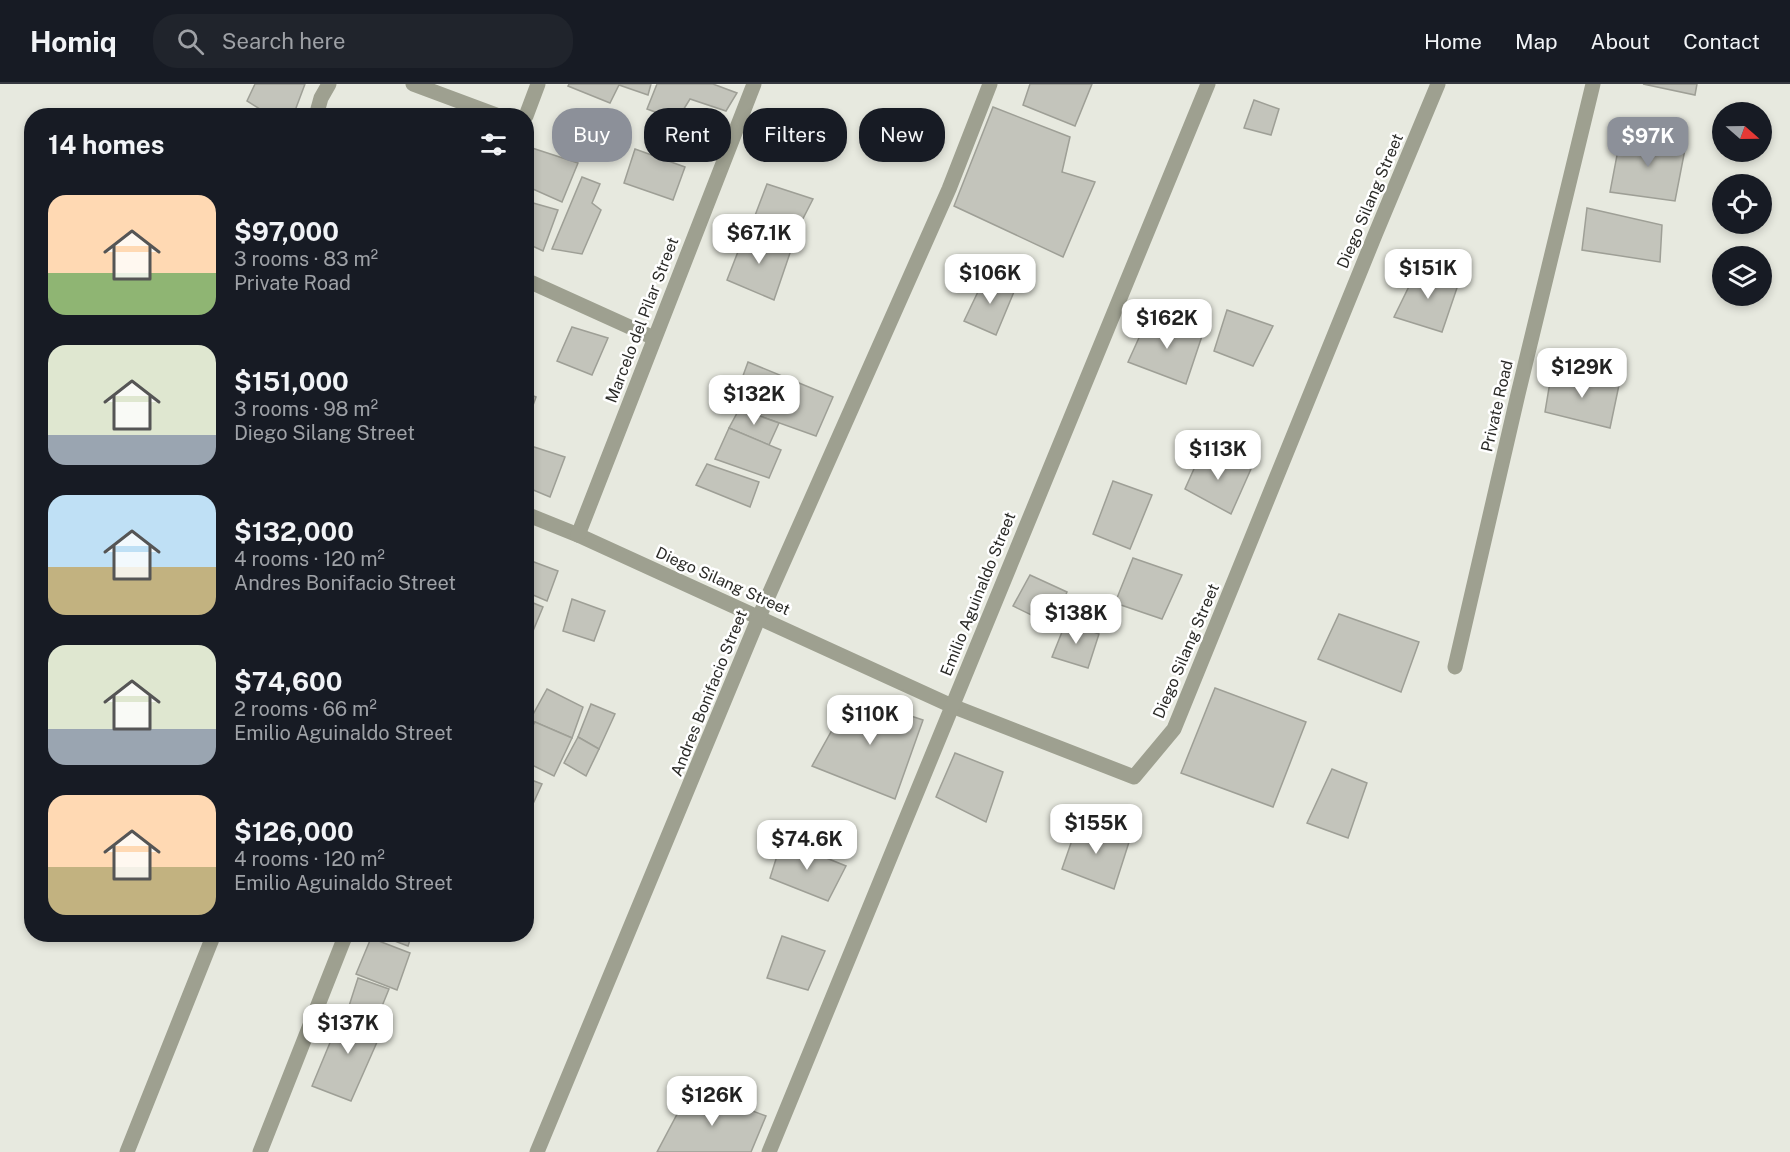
<!DOCTYPE html>
<meta charset="utf-8">
<style>
:root{--surface:#171b24;--page:#20242c;--text:#f1f3f6;--muted:#9ea1a6;--line:#363941;--accent:#8c9099}
body{margin:0;font-family:"Public Sans",sans-serif;background:var(--page);color:var(--text);height:100vh;display:flex;flex-direction:column;font-size:22px;white-space:nowrap}
*{box-sizing:border-box;margin:0}
p{font-size:20px;color:var(--muted)}
.icon{flex:none;width:33px;height:33px;fill:none;stroke:currentColor;stroke-width:2;stroke-linecap:round;stroke-linejoin:round}
.map{position:relative;flex:1;overflow:hidden}
.details{position:absolute;left:24px;top:24px;width:510px;height:834px;display:flex;flex-direction:column;background:var(--surface);border-radius:24px;box-shadow:0 3px 9px #0003}
.details>*{flex:none}
.top-card{position:absolute;left:552px;top:24px;width:570px;height:54px;display:flex;gap:12px}
.needle{width:39px;rotate:110deg}
.controls{position:absolute;left:1712px;top:18px;display:grid;gap:12px}
.controls a{display:grid;place-items:center;width:60px;height:60px;border-radius:50%;background:var(--surface);box-shadow:0 3px 9px #0003;font-size:30px}
.price{position:absolute;translate:-50% -51px;padding:0 14px;border-radius:12px;background:#fff;color:#222;font-size:20px;line-height:39px;filter:drop-shadow(0 2px 3px #0008)}
.price::after{content:'';position:absolute;left:50%;top:36px;width:18px;height:14px;margin-left:-9px;background:inherit;clip-path:polygon(0 0,100% 0,50% 100%)}
.price.active{background:var(--accent);color:#fff}
ul{padding:0;list-style:none}
li{display:flex;align-items:center;gap:18px;height:150px;padding:0 24px}
li span{display:grid;place-items:center;flex:none;width:168px;height:120px;border-radius:18px;color:#555}
li>.icon{margin-inline-start:auto}
span .icon{width:72px;height:72px;fill:#fffc;stroke-width:1}
li b{font-size:26px}
h2{display:flex;justify-content:space-between;align-items:center;height:72px;padding:0 24px;font-size:26px}
.chip{padding:0 21px;border-radius:24px;background:var(--surface);box-shadow:0 3px 9px #0003;font-size:21px;line-height:54px}
.chip.active{background:var(--accent);color:#fff}
header{display:flex;align-items:center;gap:36px;box-sizing:border-box;height:84px;padding:0 30px;background:var(--surface);border-bottom:2px solid var(--line)}
header strong{font-size:28px}
nav{display:flex;gap:33px;margin-inline-start:auto;font-size:21px}
.search{width:420px;height:54px;background:var(--page);display:flex;align-items:center;gap:15px;box-sizing:border-box;padding:0 21px;border-radius:24px;color:var(--muted);font-size:22px}
.map>svg:first-child{display:block}
.building{fill:#c3c4bb;stroke:#9e9f96;stroke-width:1.5}
.lines{fill:none;stroke-linecap:round;stroke-linejoin:round}
.minor{stroke:#9ea090;stroke-width:15}
.labels{text-anchor:middle;dominant-baseline:central;stroke-width:5;stroke-linejoin:round;paint-order:stroke}
.street-label{font-size:16px;fill:#2b2b28;stroke:#fff}
</style>
<header>
<strong>Homiq</strong>
<div class="search"><svg class="icon" aria-label="search" viewBox="0 0 24 24"><circle cx="10" cy="10" r="6"/><path d="M15 15l6 6"/></svg>Search here</div>
<nav><a>Home</a><a>Map</a><a>About</a><a>Contact</a></nav>
</header>
<div class="map">
<svg width="1790" height="1068" viewBox="0 0 1790 1068">
<rect width="100%" height="100%" fill="#e7e9df"/>
<g class="building">
<path d="M255 0H305L293 32H271L247 17Z"/>
<path d="M569 0H651L648 11 619 1 610 19 568 2Z"/>
<path d="M657 0H713L737 9 726 27 690 15 677 36 647 25Z"/>
<path d="M1030 0H1092L1075 42 1023 21Z"/>
<path d="M1643 0H1697L1695 11Z"/>
<path d="M1254 16 1279 25 1271 51 1244 44Z"/>
<path d="M993 23 1070 53 1062 88 1095 98 1063 173 954 122Z"/>
<path d="M1621 50 1686 60 1675 117 1610 108Z"/>
<path d="M526 62 578 79 562 118 526 102Z"/>
<path d="M635 65 685 83 673 116 624 99Z"/>
<path d="M582 93 600 100 592 119 601 126 582 170 552 165Z"/>
<path d="M767 100 813 115 792 156 751 142Z"/>
<path d="M526 117 558 126 543 167 526 159Z"/>
<path d="M1587 124 1662 141 1660 178 1582 166Z"/>
<path d="M746 147 791 166 774 216 727 196Z"/>
<path d="M1419 182 1459 198 1442 248 1394 233Z"/>
<path d="M986 191 1016 203 996 251 964 237Z"/>
<path d="M1227 226 1273 242 1253 282 1214 267Z"/>
<path d="M1148 234 1203 249 1186 300 1128 278Z"/>
<path d="M572 243 608 254 592 291 557 277Z"/>
<path d="M748 278 833 313 816 352 732 322Z"/>
<path d="M1552 286 1619 301 1610 344 1545 328Z"/>
<path d="M526 309 536 313 526 341Z"/>
<path d="M732 322 779 339 769 361 729 344 737 329Z"/>
<path d="M729 344 781 366 769 394 715 375Z"/>
<path d="M528 361 565 373 550 413 526 403V366Z"/>
<path d="M1202 367 1251 385 1231 430 1185 405Z"/>
<path d="M707 380 759 398 750 423 696 401Z"/>
<path d="M1113 397 1152 411 1130 465 1093 450Z"/>
<path d="M1133 474 1182 491 1162 535 1115 519Z"/>
<path d="M526 475 558 487 547 517 526 508Z"/>
<path d="M1030 491 1067 508 1054 542 1013 522Z"/>
<path d="M572 515 605 527 594 557 563 547Z"/>
<path d="M526 516 543 523 530 554 526 553Z"/>
<path d="M1339 530 1419 558 1401 608 1318 575Z"/>
<path d="M1066 538 1099 550 1088 584 1052 573Z"/>
<path d="M1215 604 1306 638 1273 723 1181 689Z"/>
<path d="M547 605 583 623 572 654 530 636Z"/>
<path d="M851 612 923 636 895 715 812 682Z"/>
<path d="M591 620 615 630 599 665 578 653Z"/>
<path d="M535 638 572 654 554 692 526 678V654Z"/>
<path d="M578 653 599 665 586 692 564 679Z"/>
<path d="M955 669 1003 688 986 738 936 713Z"/>
<path d="M1332 685 1367 699 1348 754 1307 739Z"/>
<path d="M526 694 542 700 532 722 526 719Z"/>
<path d="M1078 739 1130 755 1114 805 1062 785Z"/>
<path d="M782 756 846 782 828 817 770 794Z"/>
<path d="M376 850H412L408 862Z"/>
<path d="M782 852 825 867 808 906 767 894Z"/>
<path d="M371 854 410 869 397 906 356 890Z"/>
<path d="M358 894 389 905 378 932 349 922Z"/>
<path d="M344 925 385 940 351 1017 312 1002Z"/>
<path d="M691 1004 766 1032 751 1068H657Z"/>
</g>
<g class="lines">
<g class="minor">
<path d="M413 0 499 32"/>
<path d="M316 32 321 14 329 0"/>
<path d="M526 32 538 0"/>
<path d="M526 196 654 254"/>
<path d="M526 430 578 451 952 622 1134 693 1174 645 1375 151 1438 0"/>
<path d="M578 451 754 0"/>
<path d="M1455 583 1518 310 1593 0"/>
<path d="M127 1068 214 850"/>
<path d="M260 1068 346 850"/>
<path d="M537 1068 759 533 949 105 990 0"/>
<path d="M769 1068 1208 0"/>
</g>
</g>
<g class="labels">
<g class="street-label">
<text transform="translate(1370 117) rotate(-67)">Diego Silang Street</text>
<text transform="translate(642 236) rotate(-69)">Marcelo del Pilar Street</text>
<text transform="translate(1497 322) rotate(-77)">Private Road</text>
<text transform="translate(723 497) rotate(24)">Diego Silang Street</text>
<text transform="translate(978 510) rotate(-68)">Emilio Aguinaldo Street</text>
<text transform="translate(1186 567) rotate(-67)">Diego Silang Street</text>
<text transform="translate(709 609) rotate(-68)">Andres Bonifacio Street</text>
</g>
</g>
</svg>
<div class="controls">
<a><svg class="needle" viewBox="-14 -14 28 28"><path d="M0-13l5 13h-10z" fill="#e53935"/><path d="M0 13l5-13h-10z" fill="#9ea1a6"/></svg></a>
<a><svg class="icon" aria-label="locate" viewBox="0 0 24 24"><circle cx="12" cy="12" r="6"/><path d="M12 2v4M12 18v4M2 12h4M18 12h4"/></svg></a>
<a><svg class="icon" aria-label="layers" viewBox="0 0 24 24"><path d="M12 4l9 5-9 5-9-5zM3 14l9 5 9-5"/></svg></a>
</div>
<b class="price active" style="left:1648px;top:84px">$97K</b>
<b class="price" style="left:759px;top:181px">$67.1K</b>
<b class="price" style="left:1428px;top:216px">$151K</b>
<b class="price" style="left:990px;top:221px">$106K</b>
<b class="price" style="left:1167px;top:266px">$162K</b>
<b class="price" style="left:1582px;top:315px">$129K</b>
<b class="price" style="left:754px;top:342px">$132K</b>
<b class="price" style="left:1218px;top:397px">$113K</b>
<b class="price" style="left:1076px;top:561px">$138K</b>
<b class="price" style="left:870px;top:662px">$110K</b>
<b class="price" style="left:1096px;top:771px">$155K</b>
<b class="price" style="left:807px;top:787px">$74.6K</b>
<b class="price" style="left:348px;top:971px">$137K</b>
<b class="price" style="left:712px;top:1043px">$126K</b>
<div class="top-card">
<a class="chip active">Buy</a>
<a class="chip">Rent</a>
<a class="chip">Filters</a>
<a class="chip">New</a>
</div>
<section class="details">
<h2>14 homes<svg class="icon" aria-label="filters" viewBox="0 0 24 24"><path d="M4 7h16M4 17h16"/><circle cx="9" cy="7" r="2"/><circle cx="15" cy="17" r="2"/></svg></h2>
<ul>
<li><span style="background:linear-gradient(#ffd9b3 65%,#8fb573 0)"><svg class="icon" aria-label="home" viewBox="0 0 24 24"><path d="M3 11l9-7 9 7M6 9v11h12V9"/></svg></span><div><b>$97,000</b><p>3 rooms · 83 m²</p><p>Private Road</p></div></li>
<li><span style="background:linear-gradient(#dfe7d0 75%,#9aa5b1 0)"><svg class="icon" aria-label="home" viewBox="0 0 24 24"><path d="M3 11l9-7 9 7M6 9v11h12V9"/></svg></span><div><b>$151,000</b><p>3 rooms · 98 m²</p><p>Diego Silang Street</p></div></li>
<li><span style="background:linear-gradient(#bfe0f5 60%,#c2b280 0)"><svg class="icon" aria-label="home" viewBox="0 0 24 24"><path d="M3 11l9-7 9 7M6 9v11h12V9"/></svg></span><div><b>$132,000</b><p>4 rooms · 120 m²</p><p>Andres Bonifacio Street</p></div></li>
<li><span style="background:linear-gradient(#dfe7d0 70%,#9aa5b1 0)"><svg class="icon" aria-label="home" viewBox="0 0 24 24"><path d="M3 11l9-7 9 7M6 9v11h12V9"/></svg></span><div><b>$74,600</b><p>2 rooms · 66 m²</p><p>Emilio Aguinaldo Street</p></div></li>
<li><span style="background:linear-gradient(#ffd9b3 60%,#c2b280 0)"><svg class="icon" aria-label="home" viewBox="0 0 24 24"><path d="M3 11l9-7 9 7M6 9v11h12V9"/></svg></span><div><b>$126,000</b><p>4 rooms · 120 m²</p><p>Emilio Aguinaldo Street</p></div></li>
</ul>
</section>
</div>
